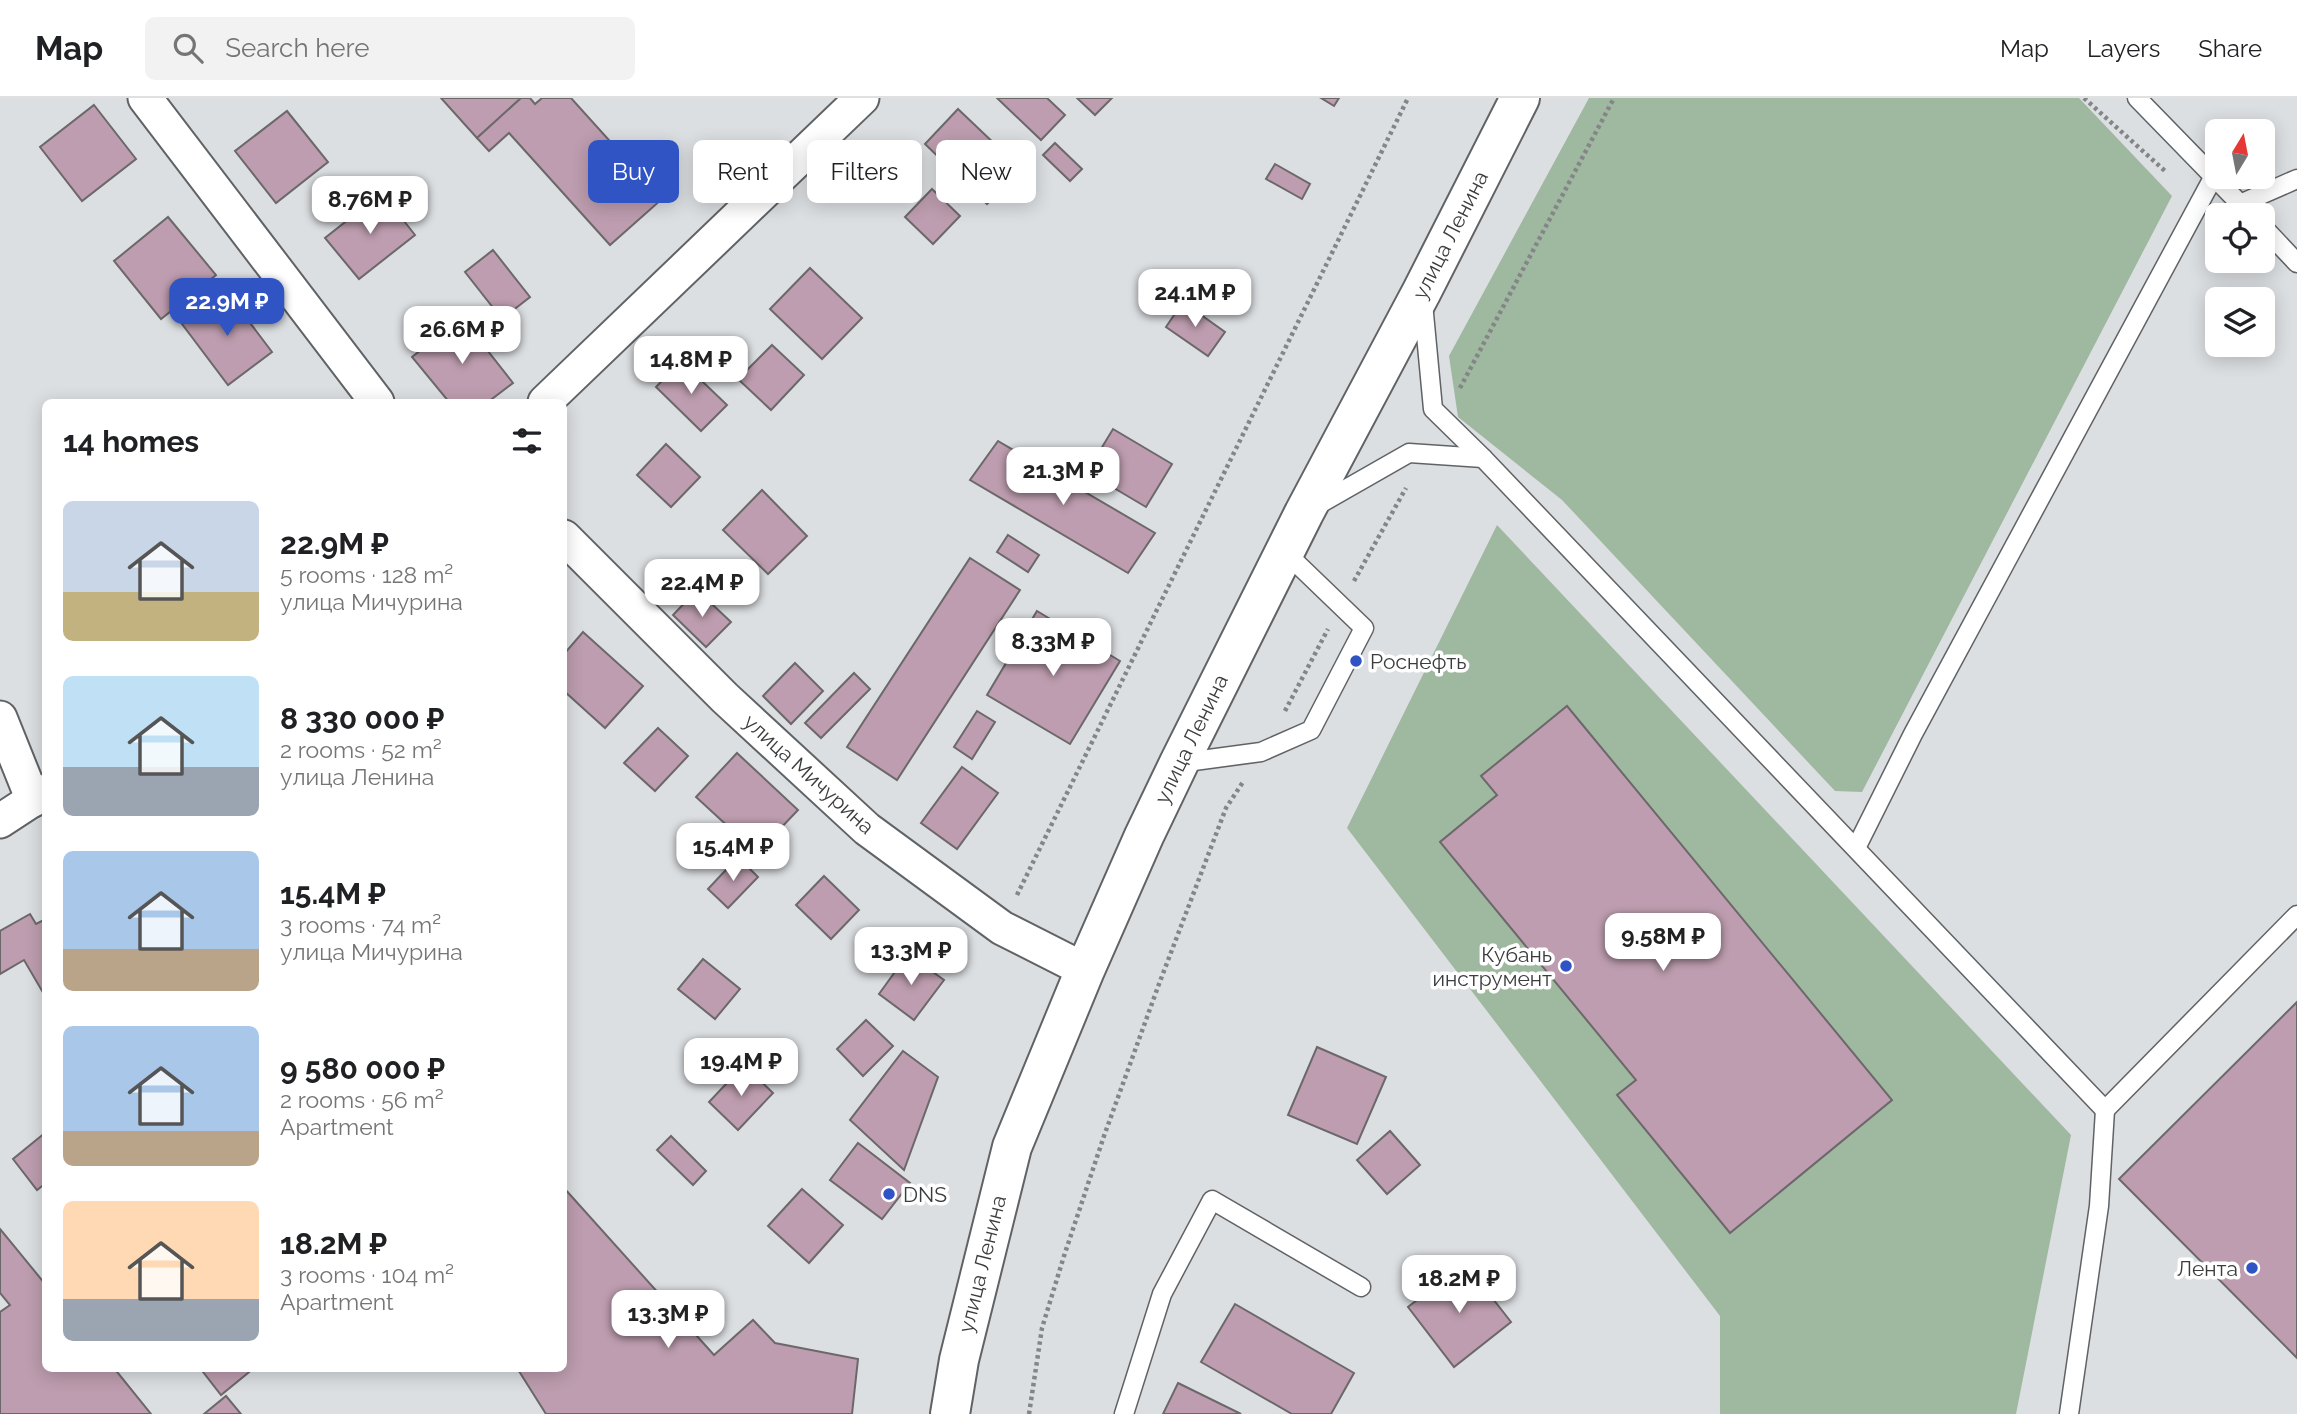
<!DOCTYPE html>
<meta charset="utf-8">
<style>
:root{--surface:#fff;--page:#f2f2f2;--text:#202124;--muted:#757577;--line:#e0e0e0;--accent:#3054c4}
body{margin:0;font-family:Raleway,sans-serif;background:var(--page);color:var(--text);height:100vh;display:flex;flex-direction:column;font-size:26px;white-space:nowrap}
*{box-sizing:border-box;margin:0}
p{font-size:23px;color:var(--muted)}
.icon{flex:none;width:38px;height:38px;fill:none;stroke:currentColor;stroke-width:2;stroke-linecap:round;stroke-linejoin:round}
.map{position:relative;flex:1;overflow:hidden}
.panel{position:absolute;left:42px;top:301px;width:525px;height:973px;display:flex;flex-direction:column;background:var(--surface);border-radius:10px;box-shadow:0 4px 18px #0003}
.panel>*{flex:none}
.banner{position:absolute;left:588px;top:42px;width:665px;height:63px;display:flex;gap:14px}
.needle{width:46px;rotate:10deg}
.fabs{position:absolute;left:2205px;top:21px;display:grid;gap:14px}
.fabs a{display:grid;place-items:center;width:70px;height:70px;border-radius:10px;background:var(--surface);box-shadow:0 4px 18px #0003;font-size:35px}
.price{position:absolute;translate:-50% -60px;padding:0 16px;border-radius:14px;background:#fff;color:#222;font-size:23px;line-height:46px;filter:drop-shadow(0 2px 4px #0008)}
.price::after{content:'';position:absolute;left:50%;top:42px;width:21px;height:16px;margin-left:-10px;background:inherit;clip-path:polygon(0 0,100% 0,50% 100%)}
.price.on{background:var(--accent);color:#fff}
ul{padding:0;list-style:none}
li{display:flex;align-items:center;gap:21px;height:175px;padding:0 21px}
li span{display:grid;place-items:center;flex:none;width:196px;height:140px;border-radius:10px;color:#555}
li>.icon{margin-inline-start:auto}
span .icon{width:84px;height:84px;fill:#fffc;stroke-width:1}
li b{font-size:30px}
h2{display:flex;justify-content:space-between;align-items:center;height:84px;padding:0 21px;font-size:30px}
.chip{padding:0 24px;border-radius:10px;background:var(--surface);box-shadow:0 4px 18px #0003;font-size:24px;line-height:63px}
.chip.on{background:var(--accent);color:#fff}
header{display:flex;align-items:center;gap:42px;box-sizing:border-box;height:98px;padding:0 35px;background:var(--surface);border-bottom:2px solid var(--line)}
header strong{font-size:33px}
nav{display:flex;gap:38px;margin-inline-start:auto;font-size:24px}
.search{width:490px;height:63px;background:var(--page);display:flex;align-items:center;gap:18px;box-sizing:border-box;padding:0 24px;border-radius:10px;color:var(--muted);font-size:26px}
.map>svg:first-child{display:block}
.green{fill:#9fb8a0}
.building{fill:#bd9daf;stroke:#6c686a;stroke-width:2}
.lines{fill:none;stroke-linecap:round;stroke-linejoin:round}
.service-casing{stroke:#606365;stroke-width:21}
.minor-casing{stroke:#606365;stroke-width:37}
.trunk-casing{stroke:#606365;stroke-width:42}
.path{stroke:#848587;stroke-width:4.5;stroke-dasharray:3.5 3.5;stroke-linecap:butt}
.service{stroke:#fff;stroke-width:18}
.minor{stroke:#fff;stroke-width:33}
.trunk{stroke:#fff;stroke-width:38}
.poi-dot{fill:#3054c4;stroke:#fff;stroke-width:2.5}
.labels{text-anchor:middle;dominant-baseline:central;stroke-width:7;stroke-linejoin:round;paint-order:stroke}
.street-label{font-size:21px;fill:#3b3c3d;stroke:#fff}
.poi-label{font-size:21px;fill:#3b3c3d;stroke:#fff;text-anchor:start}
</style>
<header>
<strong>Map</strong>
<div class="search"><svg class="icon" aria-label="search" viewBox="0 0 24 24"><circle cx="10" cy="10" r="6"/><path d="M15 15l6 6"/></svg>Search here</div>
<nav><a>Map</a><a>Layers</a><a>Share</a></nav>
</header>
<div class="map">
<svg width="2297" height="1316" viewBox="0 0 2297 1316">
<rect width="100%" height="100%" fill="#dcdfe2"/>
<g class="green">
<path d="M1589 0H2079L2172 98 1862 694 1835 693 1562 402 1458 319 1449 258Z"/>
<path d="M1497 427 2071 1037 2016 1316H1720V1218L1347 730Z"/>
</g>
<g class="building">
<path d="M441 0H521L477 40Z"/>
<path d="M521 0H530L535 6 542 0H571L662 101 610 147 509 35 489 53 477 40Z"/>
<path d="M997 0H1047L1065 17 1041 42Z"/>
<path d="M1077 0H1112L1095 17Z"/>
<path d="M1321 0H1339L1334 8Z"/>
<path d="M94 7 136 61 82 103 40 49Z"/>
<path d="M958 11 1021 71 987 106 925 46Z"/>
<path d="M287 13 328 64 276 105 235 53Z"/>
<path d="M1055 45 1082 71 1070 83 1043 57Z"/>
<path d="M1275 66 1310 86 1302 101 1266 81Z"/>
<path d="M932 91 960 118 933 146 905 119Z"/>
<path d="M382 95 415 137 359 181 325 140Z"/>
<path d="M168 119 216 177 161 221 114 163Z"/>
<path d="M493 152 530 199 502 221 465 174Z"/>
<path d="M810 170 862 220 822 261 770 211Z"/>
<path d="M226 193 272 254 228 287 182 226Z"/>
<path d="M1183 204 1225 234 1208 258 1166 229Z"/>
<path d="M462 220 513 285 488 304H449L412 259Z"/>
<path d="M772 247 804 277 771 312 738 281Z"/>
<path d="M681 263 727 307 701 333 656 289Z"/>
<path d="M1113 331 1172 366 1146 409 1087 374Z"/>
<path d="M998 343 1155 435 1128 475 970 382Z"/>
<path d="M666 346 700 379 671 409 637 377Z"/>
<path d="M762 392 807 438 768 476 723 432Z"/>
<path d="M1008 437 1039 457 1028 474 997 454Z"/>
<path d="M970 460 1020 492 897 682 847 649Z"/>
<path d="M697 492 731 524 706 549 673 517Z"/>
<path d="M1037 513 1120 563 1070 646 987 597Z"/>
<path d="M583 534 643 588 605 630 564 593V556Z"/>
<path d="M795 565 823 593 791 626 763 598Z"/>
<path d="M854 575 870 591 821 640 805 625Z"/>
<path d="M1567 608 1892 1002 1730 1135 1617 997 1636 982 1440 744 1497 697 1481 678Z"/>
<path d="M977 613 995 624 972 661 954 649Z"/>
<path d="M658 630 688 658 655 693 624 665Z"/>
<path d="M737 655 798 712 757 755 696 699Z"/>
<path d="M962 669 998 695 957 751 921 725Z"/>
<path d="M738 759 758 779 728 810 708 791Z"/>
<path d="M824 778 859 812 831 841 796 807Z"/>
<path d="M30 816 36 826 46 821 45 898 24 862 0 876V833Z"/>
<path d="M908 856 944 882 914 922 879 896Z"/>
<path d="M703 861 740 891 715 921 678 891Z"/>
<path d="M2297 904V1260L2119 1081Z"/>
<path d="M866 922 893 948 863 978 837 951Z"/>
<path d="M1317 949 1386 979 1357 1046 1288 1017Z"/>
<path d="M903 953 938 979 904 1072 850 1022Z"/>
<path d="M744 967 773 995 738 1032 709 1004Z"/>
<path d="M1390 1033 1420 1067 1387 1096 1357 1062Z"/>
<path d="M46 1034V1085L37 1092 13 1061Z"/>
<path d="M671 1038 706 1073 693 1087 657 1052Z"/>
<path d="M858 1045 910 1085 882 1121 830 1082Z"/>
<path d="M564 1090 714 1257 753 1222 775 1245 858 1261 852 1316H546L517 1270H564Z"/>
<path d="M802 1091 843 1127 809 1165 768 1128Z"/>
<path d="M0 1131 46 1187V1270H114L151 1316H0V1214L10 1207 0 1195Z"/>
<path d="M1465 1165 1511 1224 1454 1269 1408 1209Z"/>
<path d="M1235 1206 1354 1275 1331 1316H1292L1201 1264Z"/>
<path d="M200 1270H254L221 1297Z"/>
<path d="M1178 1285 1241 1316H1163Z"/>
<path d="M226 1298 241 1316H204Z"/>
</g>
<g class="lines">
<g class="service-casing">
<g id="service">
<path d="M2137 0 2251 117"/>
<path d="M2240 106 2297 81"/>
<path d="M2263 129 2297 165"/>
<path d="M1423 205 1433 311 1483 360 2105 1012 2297 817"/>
<path d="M1316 408 1409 355 1483 360"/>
<path d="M1179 665 1261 654 1311 632 1364 530 1285 454"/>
<path d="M1856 750 1913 636 2214 78"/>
<path d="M1124 1316 1162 1196 1212 1102 1361 1189"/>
<path d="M2069 1316 2099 1108 2105 1012"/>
</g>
</g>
<g class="minor-casing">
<g id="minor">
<path d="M145 0 377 304"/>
<path d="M545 304 862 0"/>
<path d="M564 439 725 600 867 731 1002 830 1085 872"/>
<path d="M0 620 33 702"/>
<path d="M0 723 46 693"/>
</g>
</g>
<g class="trunk-casing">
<path id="trunk" d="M950 1316 959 1262 1012 1049 1085 872 1144 738 1179 665 1304 415 1422 193 1520 0"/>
</g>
<g class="path">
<path d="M2084 0 2165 73"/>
<path d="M1460 290 1614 0"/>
<path d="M1354 483 1406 390"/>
<path d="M1285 613 1328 531"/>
<path d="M1017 797 1408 0"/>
<path d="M1029 1316 1042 1230 1064 1158 1104 1038 1159 886 1226 710 1243 684"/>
</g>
<use href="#service" class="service"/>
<use href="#minor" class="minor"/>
<use href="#trunk" class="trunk"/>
</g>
<g class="poi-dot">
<circle cx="1356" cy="563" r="7"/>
<circle cx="1566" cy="868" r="7"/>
<circle cx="889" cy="1096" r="7"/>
<circle cx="2252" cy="1170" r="7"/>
</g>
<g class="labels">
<g class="street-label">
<text transform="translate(1450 137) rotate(-63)">улица Ленина</text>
<text transform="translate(1191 641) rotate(-64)">улица Ленина</text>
<text transform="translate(809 676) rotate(42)">улица Мичурина</text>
<text transform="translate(982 1166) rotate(-76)">улица Ленина</text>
</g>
<g class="poi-label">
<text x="1370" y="563">Роснефть</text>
<text x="1552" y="856" text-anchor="end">Кубань<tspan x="1552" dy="24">инструмент</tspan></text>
<text x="903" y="1096">DNS</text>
<text x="2238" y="1170" text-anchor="end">Лента</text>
</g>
</g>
</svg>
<div class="fabs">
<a><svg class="needle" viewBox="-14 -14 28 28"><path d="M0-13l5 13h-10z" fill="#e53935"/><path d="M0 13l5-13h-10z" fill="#757577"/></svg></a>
<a><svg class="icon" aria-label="locate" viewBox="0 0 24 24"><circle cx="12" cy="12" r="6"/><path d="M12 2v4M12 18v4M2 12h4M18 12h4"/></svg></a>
<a><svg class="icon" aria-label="layers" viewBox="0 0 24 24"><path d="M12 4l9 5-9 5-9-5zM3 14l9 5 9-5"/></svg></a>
</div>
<b class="price" style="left:370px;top:138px">8.76M ₽</b>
<b class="price" style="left:1195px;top:231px">24.1M ₽</b>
<b class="price on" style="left:227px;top:240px">22.9M ₽</b>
<b class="price" style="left:462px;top:268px">26.6M ₽</b>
<b class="price" style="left:691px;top:298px">14.8M ₽</b>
<b class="price" style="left:1063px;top:409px">21.3M ₽</b>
<b class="price" style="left:702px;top:521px">22.4M ₽</b>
<b class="price" style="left:1053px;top:580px">8.33M ₽</b>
<b class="price" style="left:733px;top:785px">15.4M ₽</b>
<b class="price" style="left:1663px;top:875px">9.58M ₽</b>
<b class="price" style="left:911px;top:889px">13.3M ₽</b>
<b class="price" style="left:741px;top:1000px">19.4M ₽</b>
<b class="price" style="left:1459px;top:1217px">18.2M ₽</b>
<b class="price" style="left:668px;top:1252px">13.3M ₽</b>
<div class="banner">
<a class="chip on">Buy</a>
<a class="chip">Rent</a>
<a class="chip">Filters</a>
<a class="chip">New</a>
</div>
<section class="panel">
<h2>14 homes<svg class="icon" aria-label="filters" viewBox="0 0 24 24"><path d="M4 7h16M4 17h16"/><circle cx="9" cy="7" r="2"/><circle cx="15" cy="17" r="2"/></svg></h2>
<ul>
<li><span style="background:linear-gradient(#c9d6e8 65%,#c2b280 0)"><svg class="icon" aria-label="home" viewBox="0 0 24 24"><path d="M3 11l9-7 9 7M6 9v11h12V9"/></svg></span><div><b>22.9M ₽</b><p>5 rooms · 128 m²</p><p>улица Мичурина</p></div></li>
<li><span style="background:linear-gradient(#bfe0f5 65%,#9aa5b1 0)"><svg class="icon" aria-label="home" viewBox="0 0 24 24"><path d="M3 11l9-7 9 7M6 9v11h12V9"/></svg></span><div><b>8 330 000 ₽</b><p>2 rooms · 52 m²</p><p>улица Ленина</p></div></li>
<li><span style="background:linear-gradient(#a9c7e8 70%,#b9a48a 0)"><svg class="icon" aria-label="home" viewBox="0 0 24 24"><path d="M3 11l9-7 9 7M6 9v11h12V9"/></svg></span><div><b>15.4M ₽</b><p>3 rooms · 74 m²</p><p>улица Мичурина</p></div></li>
<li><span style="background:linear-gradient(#a9c7e8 75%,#b9a48a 0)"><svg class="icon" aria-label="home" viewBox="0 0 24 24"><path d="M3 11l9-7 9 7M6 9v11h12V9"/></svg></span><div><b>9 580 000 ₽</b><p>2 rooms · 56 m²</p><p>Apartment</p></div></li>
<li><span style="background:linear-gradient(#ffd9b3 70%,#9aa5b1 0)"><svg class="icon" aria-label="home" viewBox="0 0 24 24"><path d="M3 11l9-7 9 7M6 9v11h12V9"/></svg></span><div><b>18.2M ₽</b><p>3 rooms · 104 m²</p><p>Apartment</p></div></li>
</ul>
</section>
</div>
